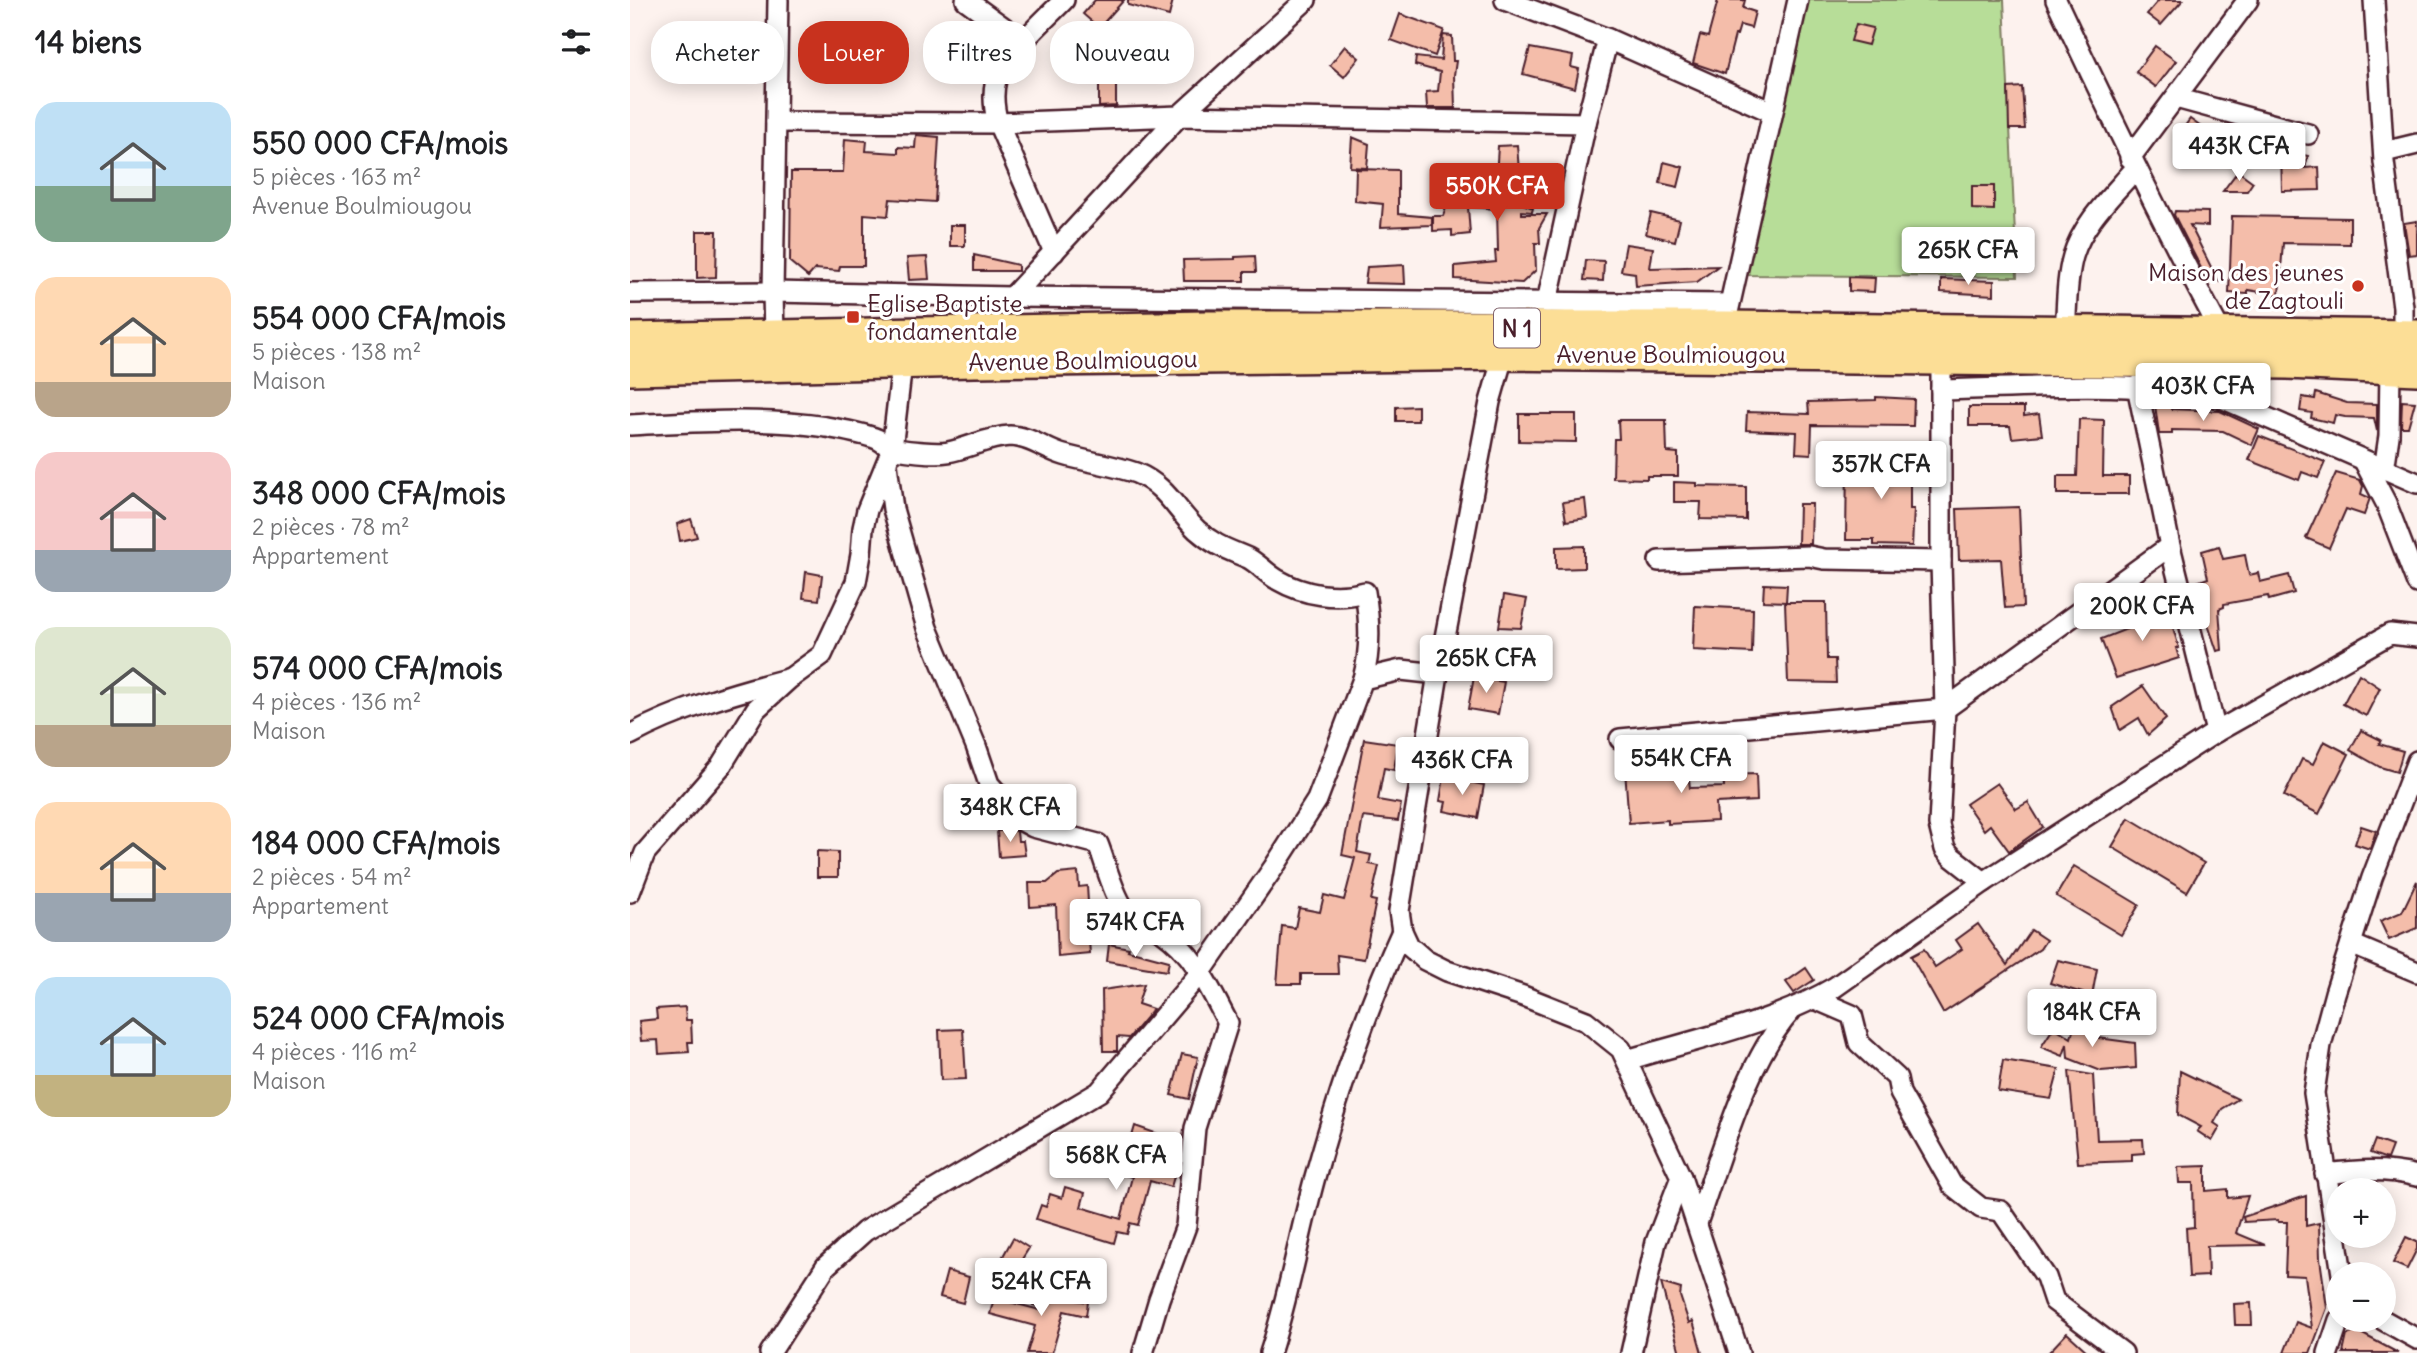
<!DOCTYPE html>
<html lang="fr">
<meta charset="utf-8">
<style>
:root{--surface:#fff;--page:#f6f6f6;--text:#202124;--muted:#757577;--accent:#c8321e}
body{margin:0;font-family:Delius,sans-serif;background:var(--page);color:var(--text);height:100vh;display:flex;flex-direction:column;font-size:26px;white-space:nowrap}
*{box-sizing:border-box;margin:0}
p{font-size:23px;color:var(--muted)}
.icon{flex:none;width:38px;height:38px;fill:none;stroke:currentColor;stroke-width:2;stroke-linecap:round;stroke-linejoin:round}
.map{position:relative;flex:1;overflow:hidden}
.sheet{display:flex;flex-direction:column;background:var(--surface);width:630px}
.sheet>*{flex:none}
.guide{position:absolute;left:21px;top:21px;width:665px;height:63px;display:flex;gap:14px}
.buttons{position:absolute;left:1696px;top:1178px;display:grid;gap:14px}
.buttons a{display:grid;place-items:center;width:70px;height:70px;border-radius:50%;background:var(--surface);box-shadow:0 4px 18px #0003;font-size:35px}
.price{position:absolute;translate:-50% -60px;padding:0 16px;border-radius:7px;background:#fff;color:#222;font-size:23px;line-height:46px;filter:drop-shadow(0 2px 4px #0008)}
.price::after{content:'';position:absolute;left:50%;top:42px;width:21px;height:16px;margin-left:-10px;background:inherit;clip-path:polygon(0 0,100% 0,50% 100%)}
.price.current{background:var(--accent);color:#fff}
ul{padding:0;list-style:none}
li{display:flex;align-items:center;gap:21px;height:175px;padding:0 35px}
li span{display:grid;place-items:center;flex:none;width:196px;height:140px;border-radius:21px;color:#555}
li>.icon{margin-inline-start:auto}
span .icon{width:84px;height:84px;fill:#fffc;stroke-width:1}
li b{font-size:30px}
h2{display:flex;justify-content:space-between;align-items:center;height:84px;padding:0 35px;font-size:30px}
.chip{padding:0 24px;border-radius:28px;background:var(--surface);box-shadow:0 4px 18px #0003;font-size:24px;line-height:63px}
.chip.current{background:var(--accent);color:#fff}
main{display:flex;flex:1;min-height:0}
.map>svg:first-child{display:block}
.green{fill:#b7dd98;stroke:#807e62;stroke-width:2}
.building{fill:#f4bdaa;stroke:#4a1f2b;stroke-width:2}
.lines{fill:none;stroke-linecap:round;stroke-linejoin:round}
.minor-casing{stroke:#4a1f2b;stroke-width:24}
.trunk-casing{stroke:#4a1f2b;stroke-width:38}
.minor{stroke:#fff;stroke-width:19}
.trunk{stroke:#fcde96;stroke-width:33}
.poi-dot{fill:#c8321e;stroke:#fff;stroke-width:2.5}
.labels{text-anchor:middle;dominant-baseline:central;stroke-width:6;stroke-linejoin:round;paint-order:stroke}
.shield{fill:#fff;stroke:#80626b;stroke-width:2}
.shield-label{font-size:23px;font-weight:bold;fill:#4a1f2b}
.poi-label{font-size:24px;fill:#4a1f2b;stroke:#fff;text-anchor:end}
.street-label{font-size:24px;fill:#4a1f2b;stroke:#fff}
</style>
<main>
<section class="sheet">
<h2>14 biens<svg class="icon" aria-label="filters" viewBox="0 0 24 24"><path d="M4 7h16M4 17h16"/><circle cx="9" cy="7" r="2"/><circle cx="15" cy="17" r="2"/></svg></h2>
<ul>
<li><span style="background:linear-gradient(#bfe0f5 60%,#7fa58c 0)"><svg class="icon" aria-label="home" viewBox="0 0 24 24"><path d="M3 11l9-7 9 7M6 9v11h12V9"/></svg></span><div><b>550 000 CFA/mois</b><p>5 pièces · 163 m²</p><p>Avenue Boulmiougou</p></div></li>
<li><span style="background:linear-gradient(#ffd9b3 75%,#b9a48a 0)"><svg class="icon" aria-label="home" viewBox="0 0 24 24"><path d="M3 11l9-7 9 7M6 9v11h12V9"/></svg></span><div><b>554 000 CFA/mois</b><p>5 pièces · 138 m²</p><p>Maison</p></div></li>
<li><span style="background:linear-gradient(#f6c9c9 70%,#9aa5b1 0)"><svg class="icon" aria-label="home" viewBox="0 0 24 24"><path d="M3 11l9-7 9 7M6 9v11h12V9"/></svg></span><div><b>348 000 CFA/mois</b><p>2 pièces · 78 m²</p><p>Appartement</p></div></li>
<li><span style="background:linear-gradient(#dfe7d0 70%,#b9a48a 0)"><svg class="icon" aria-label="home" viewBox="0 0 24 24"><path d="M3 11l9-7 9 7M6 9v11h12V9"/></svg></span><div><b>574 000 CFA/mois</b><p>4 pièces · 136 m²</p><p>Maison</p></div></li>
<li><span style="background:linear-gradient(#ffd9b3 65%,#9aa5b1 0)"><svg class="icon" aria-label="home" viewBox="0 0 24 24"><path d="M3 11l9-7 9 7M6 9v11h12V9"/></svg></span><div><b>184 000 CFA/mois</b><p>2 pièces · 54 m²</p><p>Appartement</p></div></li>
<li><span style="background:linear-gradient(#bfe0f5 70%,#c2b280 0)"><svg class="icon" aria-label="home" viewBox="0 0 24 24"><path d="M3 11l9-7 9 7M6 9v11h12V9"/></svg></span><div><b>524 000 CFA/mois</b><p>4 pièces · 116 m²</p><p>Maison</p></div></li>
</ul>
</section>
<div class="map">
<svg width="1787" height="1353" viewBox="0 0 1787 1353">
<rect width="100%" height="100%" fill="#fdf2ee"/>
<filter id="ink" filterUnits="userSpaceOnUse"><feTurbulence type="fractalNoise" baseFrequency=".0143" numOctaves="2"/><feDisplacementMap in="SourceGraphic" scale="14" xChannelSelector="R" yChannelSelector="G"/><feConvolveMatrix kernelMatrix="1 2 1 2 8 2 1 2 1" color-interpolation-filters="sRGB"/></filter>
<g filter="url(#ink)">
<path class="green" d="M1168 0H1374L1387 277 1106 275Z"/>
<g class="building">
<path d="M465 0H494L469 28 453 14Z"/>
<path d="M498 0H543L539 16 498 5Z"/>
<path d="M1088 0H1115L1113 8 1125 12 1121 28 1110 25 1107 35H1105L1095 74 1063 63 1070 35 1078 37Z"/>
<path d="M1529 0H1553L1531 25 1517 14Z"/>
<path d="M770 14 814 30 805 56 761 40Z"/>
<path d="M1226 24 1243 28 1238 45 1221 41Z"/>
<path d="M98 33 99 58H90V74H50V34Z"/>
<path d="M813 35 822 36 823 61H826L824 75 825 108H797L796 92 808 91 810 72 785 65 786 57 811 60Z"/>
<path d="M715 46 729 58 714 77 700 65Z"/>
<path d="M1525 46 1546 61 1526 87 1506 72Z"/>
<path d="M900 48 943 56 941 67 949 69 945 88 893 74Z"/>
<path d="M469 84H486V106L469 107Z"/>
<path d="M1392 87 1395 129H1379L1378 88Z"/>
<path d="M1560 119 1575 130 1561 148 1547 137Z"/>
<path d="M286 135 309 137 305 202 260 199 258 216 234 214V266H210L209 271 185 269 178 277 160 262 161 172H213L215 139 237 141 236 151 268 153V147L285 148Z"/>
<path d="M722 137 739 144 737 168 720 167Z"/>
<path d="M887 145 889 171H895L893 204 903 208 902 212 892 211V214H917L909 228 910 243H905L906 270 892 283 825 279V266L866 262 865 251H868L867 209 838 207 840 234 822 236V230L803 231V216H813L827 179 865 193 868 146Z"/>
<path d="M1651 150 1678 156 1675 168 1689 167 1690 190 1652 191Z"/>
<path d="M1034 162 1053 167 1048 187 1030 183Z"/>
<path d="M726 169 768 170V214L802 217V225L751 227 753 204 725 201Z"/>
<path d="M1608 171 1623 182 1617 191H1593Z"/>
<path d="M1342 186H1364V210L1342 209Z"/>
<path d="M1545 211 1578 212V226L1560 225 1588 281 1573 272 1544 215Z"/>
<path d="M1021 213 1050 220 1045 241 1016 234Z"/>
<path d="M1602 216 1720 218V244L1653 243 1649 295 1618 290V294L1599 293Z"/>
<path d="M1787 221V254L1779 255 1774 223Z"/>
<rect x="320" y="225" width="15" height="21"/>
<path d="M67 231H87L86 277 67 278Z"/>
<path d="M996 244 1023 248 1020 268 1088 266 1067 282 1006 286 1005 273 991 271Z"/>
<path d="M344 255 388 265V271H344Z"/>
<path d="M625 256 626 272H614V281H554L553 260 605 259V257Z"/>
<path d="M297 257 299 279 279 280 277 258Z"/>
<path d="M956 260 974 261 973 281 954 280Z"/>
<path d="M774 265 775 284 735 283 737 267Z"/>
<path d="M1219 277 1245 278 1244 292 1219 291Z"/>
<path d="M1311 279 1364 281V295L1311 292Z"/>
<path d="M1686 393 1717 403 1747 404V431L1744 418 1715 417 1705 415 1703 423 1681 418 1682 413 1670 411 1672 397 1685 399Z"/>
<path d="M1246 397 1284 399 1283 426 1182 425 1181 454 1166 453 1167 432 1116 430 1117 412 1179 414 1178 402 1246 400Z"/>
<path d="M1772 401 1785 402 1778 427H1771Z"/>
<path d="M1525 405H1541V409L1590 411 1629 429 1622 445 1593 431 1542 430V434H1529Z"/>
<path d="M788 406V421H766V407Z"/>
<path d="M1339 407H1394V416L1409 414 1412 435 1382 438 1380 426H1339Z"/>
<path d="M889 414H946V442L889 441Z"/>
<path d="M1449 419 1474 420 1473 476H1499V494H1427V476H1447Z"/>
<path d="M988 420H1036L1037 452 1048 453V476H1017V479L983 478 984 439H989Z"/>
<path d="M1629 436 1695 462 1688 478 1672 472 1669 480 1619 460Z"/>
<path d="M1217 459 1261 460V465L1294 463 1295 479 1280 480V509H1284L1282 546 1244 545V540H1216Z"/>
<path d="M1706 473 1730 480 1733 486 1731 494 1740 498 1734 515 1716 509 1699 548 1676 538Z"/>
<path d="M1044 482 1067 483V486L1116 487V520L1070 519 1071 502H1044Z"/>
<path d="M955 499 957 518 936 521 933 502Z"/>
<path d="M1169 504H1182L1181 544H1168Z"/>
<path d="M1389 507 1393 607 1375 608 1371 559 1329 560 1327 509Z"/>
<path d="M61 519 67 537 50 541 47 524Z"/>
<path d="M954 546V568L926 569V547Z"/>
<path d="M1589 546 1593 559 1615 555 1619 575 1628 573 1630 582 1659 575 1664 593 1639 600 1638 596 1594 604V607L1589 609 1592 650 1587 651 1564 583 1578 578 1572 551Z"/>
<path d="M176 572 192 575 189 600 173 598Z"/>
<path d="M1134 584 1157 585 1156 602 1133 601Z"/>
<path d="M874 595 897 599 891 628 869 627Z"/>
<path d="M1155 602H1196L1197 659H1205L1206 683 1158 682Z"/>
<path d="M1536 604 1549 648H1546L1549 658 1486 678 1471 639 1497 629 1494 619Z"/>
<path d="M1065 606 1123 609 1122 653 1063 650Z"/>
<path d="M1729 674 1750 688 1736 716 1713 704Z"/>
<path d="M844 677 874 682 868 714 838 709Z"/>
<path d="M1513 686 1536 719 1518 735 1509 718 1490 730 1482 707Z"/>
<path d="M1731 730 1751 740 1749 744 1773 751 1767 772 1750 767 1720 750Z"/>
<path d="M734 739 768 744 764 770 754 768 748 800 771 804 768 821 733 817 727 852 741 855 739 864 749 866 741 900 746 901 734 959 707 955 708 974H671V984H647L652 926 665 928 669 908 690 912 694 895 714 900 725 858 712 855Z"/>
<path d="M1694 741 1719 754 1689 814 1654 796 1672 759 1683 764Z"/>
<path d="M1057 765 1060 788 1094 787 1093 775 1126 774 1127 801 1086 803 1087 821 1038 824V820L999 823 995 770Z"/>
<path d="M814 777 854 785 848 818 814 811 816 802 810 801Z"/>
<path d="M1367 783 1386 809 1398 802 1413 827 1379 851 1360 825 1354 830 1336 804Z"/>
<path d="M1499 818 1574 863 1557 892 1482 847Z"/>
<path d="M1731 826 1746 831 1740 849 1725 844Z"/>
<path d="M384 830 387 832 388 841H393L395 855 369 857 367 831Z"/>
<path d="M187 851 208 852V877H187Z"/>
<path d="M1444 866 1509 905 1491 935 1426 896Z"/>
<path d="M448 872 449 887 457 886 458 902H451L452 940H459L460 954 428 957 426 905 400 907 399 883H417L428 874Z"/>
<path d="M1787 881V928L1759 940 1750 921 1772 912Z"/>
<path d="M1348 924 1377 965 1401 930 1416 940 1410 949 1313 1013 1281 956 1294 949 1305 967 1332 949 1326 940Z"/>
<path d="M479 944 499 948 498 950 539 961 537 971 477 961Z"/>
<path d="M1428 960 1467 969 1462 996 1420 983Z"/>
<path d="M1176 968 1184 980 1164 993 1156 982Z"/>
<path d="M514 984 508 1004 523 1009 499 1038 487 1037V1051H473L472 990Z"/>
<path d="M55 1007 56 1020H61L62 1042H58L59 1052 29 1054 28 1040 11 1041 9 1021 27 1019 26 1009Z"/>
<path d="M1445 1023 1470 1028 1468 1038 1505 1043 1506 1068 1471 1071 1438 1058 1437 1044 1433 1056 1411 1047 1424 1027 1441 1038Z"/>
<path d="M333 1029 336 1079 311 1080 309 1030Z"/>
<path d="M552 1054 568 1057 559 1099 541 1095Z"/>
<path d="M1373 1060 1429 1069 1421 1099 1368 1091Z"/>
<path d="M1439 1071 1463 1075 1467 1140 1513 1139 1514 1153 1502 1154V1161L1448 1163Z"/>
<path d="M1550 1071 1608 1099 1592 1109 1584 1123 1590 1127 1582 1141 1567 1131 1571 1127 1548 1115Z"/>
<path d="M505 1126 531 1135 525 1149 550 1156 541 1187 520 1181 508 1225 500 1223 497 1234 487 1232 484 1243 406 1219 411 1205 416 1207 420 1194 432 1198 435 1187 455 1193 451 1207 491 1219 502 1177 491 1174Z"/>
<path d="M1745 1140 1762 1146 1757 1159 1740 1153Z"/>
<path d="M1576 1166V1191L1598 1189V1198L1618 1196 1606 1233 1635 1245 1577 1246 1578 1276 1559 1277 1556 1228 1564 1227 1563 1183H1549L1548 1167Z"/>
<path d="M1676 1196V1226L1689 1223 1690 1259 1697 1308 1680 1353H1654L1666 1322 1682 1328 1675 1276 1655 1275 1657 1222H1648V1220L1614 1222 1613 1217Z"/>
<path d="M1776 1237 1787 1242V1249L1777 1269 1763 1263Z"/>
<path d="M383 1238 399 1248 387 1267 372 1258Z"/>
<path d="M317 1271 339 1277 333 1303 310 1297Z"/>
<path d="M1031 1283 1051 1289 1050 1296 1059 1323 1063 1321 1072 1353H1050Z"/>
<path d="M405 1293 458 1302 456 1316 434 1311 422 1353H397L405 1326 360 1314 364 1298 414 1311 415 1308 403 1305Z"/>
<path d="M1621 1303 1622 1325H1605L1604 1304Z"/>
<path d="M1727 1331 1768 1353H1713L1717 1335Z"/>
<path d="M1437 1333 1459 1353H1418Z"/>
</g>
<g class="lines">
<g class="minor-casing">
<g id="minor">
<path d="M336 0 394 42"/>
<path d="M875 0 978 39 1142 112"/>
<path d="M1426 0C1479 113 1533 225 1592 334"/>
<path d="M1744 0 1754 162 1773 307V337"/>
<path d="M1546 98 1678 134"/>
<path d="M146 122 368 123 549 116 956 123"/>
<path d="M1754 152 1787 144"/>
<path d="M1500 158 1618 0"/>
<path d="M424 252 368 123C364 109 362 95 366 80 372 58 417 18 434 0"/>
<path d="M0 293 143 292 382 297 1099 304"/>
<path d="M382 297 549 116 676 0"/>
<path d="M917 302 956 123 978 39"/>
<path d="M1097 317 1168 0"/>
<path d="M1435 332C1437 307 1436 280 1443 256 1453 222 1483 195 1505 169"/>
<path d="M144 337 143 292 148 0"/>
<path d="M874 353 860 402 808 674 769 911 772 931 779 946 795 960 817 971 893 996 956 1021 991 1049 1051 1177 1109 1353"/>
<path d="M1311 357V561L1315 709 1309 825 1315 849 1322 857 1354 882"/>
<path d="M1507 386 1540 546 1586 732"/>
<path d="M1311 390C1406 388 1501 379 1594 399L1787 483"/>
<path d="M0 425C66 422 130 417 196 427 212 430 232 433 247 439 254 442 258 448 266 449 279 451 306 454 318 452 339 448 358 437 380 436 399 436 416 450 434 455 458 462 483 465 506 473 537 486 545 509 567 530 585 546 597 549 618 558 629 564 637 574 648 580 674 595 706 600 735 592 740 621 741 650 733 679"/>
<path d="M1734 461 1756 503 1787 583"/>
<path d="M257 465 263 509 297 628 346 746 359 784 392 821 403 827 468 844C475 861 485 902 498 913 507 921 521 925 532 931 565 954 580 989 598 1023L565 1128 556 1226 529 1299 513 1353"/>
<path d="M1754 470 1759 436 1760 367"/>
<path d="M1029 561 1179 556 1194 559 1311 561"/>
<path d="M0 735C48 709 104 693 157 679"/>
<path d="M990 739 1315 709 1540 546"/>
<path d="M0 892 15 853 91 766 126 709 159 679 192 655 226 582 231 554 233 528 237 510 262 449 272 364"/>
<path d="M1721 944 1787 972"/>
<path d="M1185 999 1222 1015 1229 1043 1267 1078 1270 1093 1322 1185 1351 1208 1371 1211 1416 1277 1424 1301 1493 1353"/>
<path d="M997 1060C1067 1039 1142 1024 1205 987L1354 882 1586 732 1760 634 1787 637"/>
<path d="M1695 1174C1727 1170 1755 1168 1787 1176"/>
<path d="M1067 1223C1091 1156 1115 1063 1161 1011"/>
<path d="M1712 1274 1684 1093 1691 1045 1705 993 1742 878 1787 761"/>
<path d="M1753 1320 1787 1339"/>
<path d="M140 1353 196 1266 235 1231 469 1092 571 972 644 867 687 800 733 679 771 670 808 674"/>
<path d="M640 1353C659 1296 669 1235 685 1177 709 1091 735 1012 772 931"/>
<path d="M1001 1353 1026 1242 1051 1177"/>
<path d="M1698 1353 1709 1320"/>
</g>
</g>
<g class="trunk-casing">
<g id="trunk">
<path d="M0 340 576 328H1096L1787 337"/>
<path d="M0 368 344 360 874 353 1658 362 1787 368"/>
</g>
</g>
<use href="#minor" class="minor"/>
<use href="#trunk" class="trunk"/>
</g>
</g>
<g class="poi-dot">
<circle cx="1728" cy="286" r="7"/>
<rect x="216" y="310" width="14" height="14" rx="3.5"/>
</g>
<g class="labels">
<rect class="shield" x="864" y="308.5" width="46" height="39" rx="5"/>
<g class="shield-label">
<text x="887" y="328">N 1</text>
</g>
<g class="poi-label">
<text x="1714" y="272">Maison des jeunes<tspan x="1714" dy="28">de Zagtouli</tspan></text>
<text x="237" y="303" text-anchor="start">Eglise Baptiste<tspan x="237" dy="28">fondamentale</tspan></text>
</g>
<g class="street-label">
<text x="1041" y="354">Avenue Boulmiougou</text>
<text transform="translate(453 360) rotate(-1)">Avenue Boulmiougou</text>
</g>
</g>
</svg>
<div class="buttons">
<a>+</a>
<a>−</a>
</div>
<b class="price" style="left:1609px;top:183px">443K CFA</b>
<b class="price current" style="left:867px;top:223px">550K CFA</b>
<b class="price" style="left:1338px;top:287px">265K CFA</b>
<b class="price" style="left:1573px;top:423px">403K CFA</b>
<b class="price" style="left:1251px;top:501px">357K CFA</b>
<b class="price" style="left:1512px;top:643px">200K CFA</b>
<b class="price" style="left:856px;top:695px">265K CFA</b>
<b class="price" style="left:1051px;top:795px">554K CFA</b>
<b class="price" style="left:832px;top:797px">436K CFA</b>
<b class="price" style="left:380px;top:844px">348K CFA</b>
<b class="price" style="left:505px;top:959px">574K CFA</b>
<b class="price" style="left:1462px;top:1049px">184K CFA</b>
<b class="price" style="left:486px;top:1192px">568K CFA</b>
<b class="price" style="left:411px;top:1318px">524K CFA</b>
<div class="guide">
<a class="chip">Acheter</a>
<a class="chip current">Louer</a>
<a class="chip">Filtres</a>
<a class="chip">Nouveau</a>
</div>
</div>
</main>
